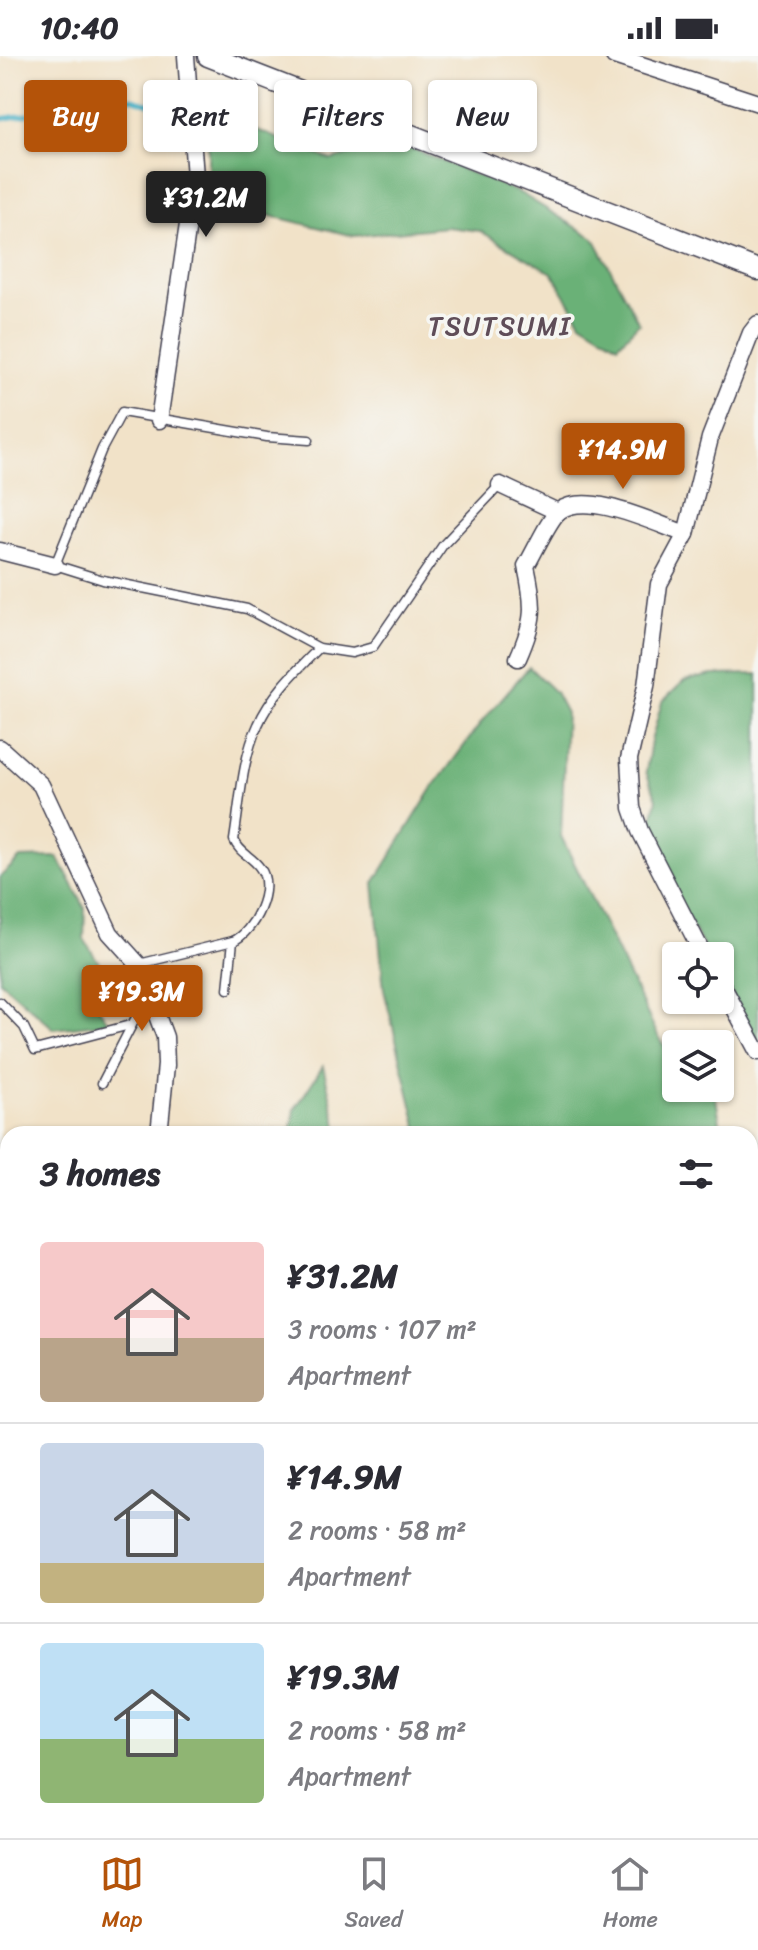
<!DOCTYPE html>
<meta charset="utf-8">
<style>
:root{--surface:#fff;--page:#f7f7f7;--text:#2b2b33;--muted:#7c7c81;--line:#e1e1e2;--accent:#b45309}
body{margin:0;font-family:Sriracha,sans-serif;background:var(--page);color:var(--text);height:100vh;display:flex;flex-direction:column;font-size:30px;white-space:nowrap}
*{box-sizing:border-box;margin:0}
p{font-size:26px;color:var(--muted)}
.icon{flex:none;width:44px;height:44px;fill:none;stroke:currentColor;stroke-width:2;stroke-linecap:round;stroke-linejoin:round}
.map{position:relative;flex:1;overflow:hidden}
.drawer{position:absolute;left:0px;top:1070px;width:758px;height:712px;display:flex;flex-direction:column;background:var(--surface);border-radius:24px 24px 0 0;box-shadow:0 2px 6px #0004}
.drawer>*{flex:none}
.banner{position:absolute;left:24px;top:24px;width:710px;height:72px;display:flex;gap:16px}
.tools{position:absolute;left:662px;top:886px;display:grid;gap:16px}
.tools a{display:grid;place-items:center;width:72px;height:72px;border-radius:8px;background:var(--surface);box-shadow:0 2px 6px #0004;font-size:40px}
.price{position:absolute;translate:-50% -68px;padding:0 18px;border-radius:8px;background:var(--accent);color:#fff;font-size:26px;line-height:52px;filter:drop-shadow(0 2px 4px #0008)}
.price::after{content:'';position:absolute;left:50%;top:48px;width:24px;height:18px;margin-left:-12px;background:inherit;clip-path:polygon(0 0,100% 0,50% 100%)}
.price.selected{background:#222;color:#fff}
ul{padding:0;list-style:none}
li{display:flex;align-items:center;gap:24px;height:200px;padding:0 40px}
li+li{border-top:2px solid var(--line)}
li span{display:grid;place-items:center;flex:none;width:224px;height:160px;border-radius:8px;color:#555}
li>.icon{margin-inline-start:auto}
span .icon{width:96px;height:96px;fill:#fffc;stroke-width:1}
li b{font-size:34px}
h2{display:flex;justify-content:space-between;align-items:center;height:96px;padding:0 40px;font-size:34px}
.pill{padding:0 28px;border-radius:8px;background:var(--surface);box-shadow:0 2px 6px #0004;font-size:28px;line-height:72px}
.pill.selected{background:var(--accent);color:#fff}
.status{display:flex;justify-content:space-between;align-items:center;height:56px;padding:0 40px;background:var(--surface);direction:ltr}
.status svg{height:22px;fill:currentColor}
.tab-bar{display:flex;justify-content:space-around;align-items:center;height:112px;border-top:2px solid var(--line);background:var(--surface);font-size:22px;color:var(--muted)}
.tab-bar a{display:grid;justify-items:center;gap:4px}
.tab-bar .selected{color:var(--accent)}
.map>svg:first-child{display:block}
.forest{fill:#6bb177;stroke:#466a59;stroke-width:2}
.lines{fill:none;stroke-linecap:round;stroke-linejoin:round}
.stream{stroke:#48b1c6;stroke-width:5}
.service-casing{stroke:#413f50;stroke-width:11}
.minor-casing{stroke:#413f50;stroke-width:19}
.tertiary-casing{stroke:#413f50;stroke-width:23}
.service{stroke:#fff;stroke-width:8}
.minor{stroke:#fff;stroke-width:16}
.tertiary{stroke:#fff;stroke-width:20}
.labels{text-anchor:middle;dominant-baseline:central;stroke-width:7;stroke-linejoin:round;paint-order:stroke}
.neighbourhood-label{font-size:26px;letter-spacing:2px;fill:#5f4d58;stroke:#f6f6f2}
</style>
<div class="status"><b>10:40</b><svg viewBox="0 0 49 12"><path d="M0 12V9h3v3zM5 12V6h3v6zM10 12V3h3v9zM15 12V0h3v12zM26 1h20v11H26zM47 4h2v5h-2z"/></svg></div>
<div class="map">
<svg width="758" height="1782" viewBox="0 0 758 1782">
<rect width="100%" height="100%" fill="#f6f6f2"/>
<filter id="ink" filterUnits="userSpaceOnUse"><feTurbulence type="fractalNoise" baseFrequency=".0125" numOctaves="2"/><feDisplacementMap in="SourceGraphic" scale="16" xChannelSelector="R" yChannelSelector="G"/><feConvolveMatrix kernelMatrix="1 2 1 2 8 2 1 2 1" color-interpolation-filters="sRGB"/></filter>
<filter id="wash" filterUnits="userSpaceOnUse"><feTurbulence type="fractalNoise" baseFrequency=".006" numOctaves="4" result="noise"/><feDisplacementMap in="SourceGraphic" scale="32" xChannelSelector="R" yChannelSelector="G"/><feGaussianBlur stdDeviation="1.8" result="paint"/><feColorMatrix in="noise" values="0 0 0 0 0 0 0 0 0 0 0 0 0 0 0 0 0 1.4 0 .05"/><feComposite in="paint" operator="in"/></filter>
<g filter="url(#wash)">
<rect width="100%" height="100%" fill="#f1e2c8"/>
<g class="forest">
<path d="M227 62 331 104 395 86 520 137 594 182 639 267 618 289 581 266 552 217 480 175 447 171 354 180 271 160 208 131V75Z"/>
<path d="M529 611 555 636 566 657 561 780 661 986 676 1002V1032H706L716 1042 722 1078H419L384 934 374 827 432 733 484 663Z"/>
<path d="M758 618V988L720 920V900H709L663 819 650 772 657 743 646 716 651 685 662 646 684 625 712 619Z"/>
<path d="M58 801 85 852 84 883 109 923 93 944 109 967 54 973 0 925V821L20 802Z"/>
<path d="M323 1010 339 1078H290L295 1053Z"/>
<path d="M0 1132 8 1148 4 1233H0Z"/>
<path d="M0 1364 8 1389V1546L0 1536Z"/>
<path d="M176 1774H451L446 1782H188Z"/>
</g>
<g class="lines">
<path class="stream" d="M0 63 131 42 180 59"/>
</g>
</g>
<g filter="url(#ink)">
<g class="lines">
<g class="service-casing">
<g id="service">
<path d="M309 384 267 381 122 356 102 393 55 509 103 524 247 553 319 592 352 597 373 591 443 489 500 429"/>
<path d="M139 908 233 885C253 877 276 832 260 812 252 800 240 798 234 784 240 747 242 703 258 669 271 639 296 615 319 592"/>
<path d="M228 933 233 885"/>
<path d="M0 946 24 971 35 994 130 969"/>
<path d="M102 1027 148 938"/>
</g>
</g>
<g class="minor-casing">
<g id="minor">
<path d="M614 0 758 47"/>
<path d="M159 364 195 121 186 0"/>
<path d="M500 429 558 456"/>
<path d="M0 495 55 509"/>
<path d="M518 602C535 564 535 551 526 510 534 497 549 463 559 455 588 434 656 468 686 478"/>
<path d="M0 692 41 729 110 877 138 908 165 981 166 1009 159 1078"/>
<path d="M704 900 640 775 632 752 629 703 646 630 659 528 686 478 710 382 751 277 758 268"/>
<path d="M720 925 758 996"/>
<path d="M0 1601 8 1613"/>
<path d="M122 1774 128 1782"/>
<path d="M495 1774 516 1782"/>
<path d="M648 1774 654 1782"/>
<path d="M579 1782H609"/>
</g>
</g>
<g class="tertiary-casing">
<path id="tertiary" d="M208 0 758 214"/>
</g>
<use href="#service" class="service"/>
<use href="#minor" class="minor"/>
<use href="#tertiary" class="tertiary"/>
</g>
</g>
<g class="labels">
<g class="neighbourhood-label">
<text x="500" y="270">TSUTSUMI</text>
</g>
</g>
</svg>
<div class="tools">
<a><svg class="icon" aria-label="locate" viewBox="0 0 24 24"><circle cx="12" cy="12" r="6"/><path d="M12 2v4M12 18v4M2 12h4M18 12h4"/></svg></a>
<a><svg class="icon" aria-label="layers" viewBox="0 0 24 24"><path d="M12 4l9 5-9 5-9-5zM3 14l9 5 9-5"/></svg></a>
</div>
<b class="price selected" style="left:206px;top:183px">¥31.2M</b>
<b class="price" style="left:623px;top:435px">¥14.9M</b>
<b class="price" style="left:142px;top:977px">¥19.3M</b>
<div class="banner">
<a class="pill selected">Buy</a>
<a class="pill">Rent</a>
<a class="pill">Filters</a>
<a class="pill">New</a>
</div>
<section class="drawer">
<h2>3 homes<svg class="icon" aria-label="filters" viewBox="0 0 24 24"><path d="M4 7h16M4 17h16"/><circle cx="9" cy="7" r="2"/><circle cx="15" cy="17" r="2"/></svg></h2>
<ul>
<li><span style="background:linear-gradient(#f6c9c9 60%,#b9a48a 0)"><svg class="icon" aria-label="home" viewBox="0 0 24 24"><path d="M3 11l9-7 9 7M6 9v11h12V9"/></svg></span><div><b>¥31.2M</b><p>3 rooms · 107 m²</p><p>Apartment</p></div></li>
<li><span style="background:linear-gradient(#c9d6e8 75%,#c2b280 0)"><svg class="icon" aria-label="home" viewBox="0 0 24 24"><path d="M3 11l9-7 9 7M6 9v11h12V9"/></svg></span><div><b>¥14.9M</b><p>2 rooms · 58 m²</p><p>Apartment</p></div></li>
<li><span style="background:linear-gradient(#bfe0f5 60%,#8fb573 0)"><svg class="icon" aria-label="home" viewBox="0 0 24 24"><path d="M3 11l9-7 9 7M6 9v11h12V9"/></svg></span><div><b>¥19.3M</b><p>2 rooms · 58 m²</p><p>Apartment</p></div></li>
</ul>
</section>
</div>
<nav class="tab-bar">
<a class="selected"><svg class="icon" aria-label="map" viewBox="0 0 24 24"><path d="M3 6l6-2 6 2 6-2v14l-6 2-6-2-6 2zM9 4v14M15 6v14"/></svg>Map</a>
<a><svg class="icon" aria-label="saved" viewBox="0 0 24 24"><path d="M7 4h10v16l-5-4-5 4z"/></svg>Saved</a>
<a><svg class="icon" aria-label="home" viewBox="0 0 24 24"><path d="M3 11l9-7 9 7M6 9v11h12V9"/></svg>Home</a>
</nav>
